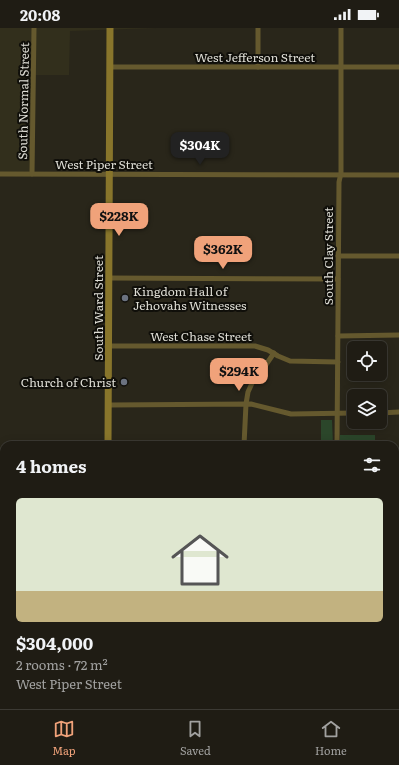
<!DOCTYPE html>
<meta charset="utf-8">
<style>
:root{--surface:#1f1c14;--page:#2c2922;--text:#f1f3f6;--muted:#a1a1a0;--line:#3c3a34;--accent:#f0a27a}
body{margin:0;font-family:Literata,serif;background:var(--page);color:var(--text);height:100vh;display:flex;flex-direction:column;font-size:15px;white-space:nowrap}
*{box-sizing:border-box;margin:0}
p{font-size:13px;color:var(--muted)}
.icon{flex:none;width:22px;height:22px;fill:none;stroke:currentColor;stroke-width:2;stroke-linecap:round;stroke-linejoin:round}
.map{position:relative;flex:1;overflow:hidden}
.panel{position:absolute;left:0px;top:413px;width:399px;height:268px;display:flex;flex-direction:column;background:var(--surface);border-radius:12px 12px 0 0;box-shadow:0 2px 10px #0003,0 0 0 1px var(--line)}
.panel>*{flex:none}
.fabs{position:absolute;left:347px;top:313px;display:grid;gap:8px}
.fabs a{display:grid;place-items:center;width:40px;height:40px;border-radius:6px;background:var(--surface);box-shadow:0 2px 10px #0003,0 0 0 1px var(--line);font-size:20px}
.price{position:absolute;translate:-50% -34px;padding:0 9px;border-radius:8px;background:var(--accent);color:#111;font-size:13px;line-height:26px;filter:drop-shadow(0 1px 2px #0008)}
.price::after{content:'';position:absolute;left:50%;top:24px;width:12px;height:9px;margin-left:-6px;background:inherit;clip-path:polygon(0 0,100% 0,50% 100%)}
.price.current{background:#222;color:#fff}
ul{padding:0;list-style:none}
li{display:grid;align-content:center;gap:8px;height:212px;padding:0 16px}
li+li{border-top:1px solid var(--line)}
li span{display:grid;place-items:center;height:124px;border-radius:6px;color:#555}
li>.icon{margin-inline-start:auto}
span .icon{width:72px;height:72px;fill:#fffc;stroke-width:1}
li b{font-size:17px}
h2{display:flex;justify-content:space-between;align-items:center;height:48px;padding:0 16px;font-size:17px}
.status{display:flex;justify-content:space-between;align-items:center;height:28px;padding:0 20px;background:var(--surface);direction:ltr}
.status svg{height:11px;fill:currentColor}
.dock{display:flex;justify-content:space-around;align-items:center;height:56px;border-top:1px solid var(--line);background:var(--surface);font-size:11px;color:var(--muted)}
.dock a{display:grid;justify-items:center;gap:2px}
.dock .current{color:var(--accent)}
.map>svg:first-child{display:block}
.built{fill:#322f1c}
.green{fill:#2b462a}
.lines{fill:none;stroke-linecap:round;stroke-linejoin:round}
.street{stroke:#65592e;stroke-width:5}
.secondary{stroke:#88752b;stroke-width:7}
.worship-dot{fill:#6b7280;stroke:#100f0a;stroke-width:1.5}
.labels{text-anchor:middle;dominant-baseline:central;stroke-width:4;stroke-linejoin:round;paint-order:stroke}
.street-label{font-size:12px;fill:#dfded6;stroke:#100f0a}
.poi-label{font-size:12px;fill:#dfded6;stroke:#100f0a;text-anchor:start}
</style>
<div class="status"><b>20:08</b><svg viewBox="0 0 49 12"><path d="M0 12V9h3v3zM5 12V6h3v6zM10 12V3h3v9zM15 12V0h3v12zM26 1h20v11H26zM47 4h2v5h-2z"/></svg></div>
<div class="map">
<svg width="399" height="681" viewBox="0 0 399 681">
<rect width="100%" height="100%" fill="#29261a"/>
<g class="built">
<path d="M0 0H156L70 3 69 47H34L32 146 0 145Z"/>
<path d="M0 676 4 677H104L103 681H0Z"/>
</g>
<g class="green">
<path d="M321 392H332L333 417H321Z"/>
<rect x="340" y="407" width="35" height="10"/>
<path d="M395 674H399V681H356L358 677H395Z"/>
<path d="M327 677H344L343 680 332 681H168Z"/>
</g>
<g class="lines">
<g class="street">
<path d="M258 0V39"/>
<path d="M110 39H399"/>
<path d="M0 146 399 147"/>
<path d="M32 146 34 0"/>
<path d="M338 228H399"/>
<path d="M109 250 338 251"/>
<path d="M338 308 399 307"/>
<path d="M108 318H255L268 322 278 328 290 333 338 334"/>
<path d="M109 377 251 376 291 386 354 385"/>
<path d="M380 385 399 384"/>
<path d="M244 417 246 376 248 364 253 353 261 344 274 325"/>
<path d="M337 417 339 154 341 145V0"/>
<path d="M0 427 4 425"/>
<path d="M0 457 4 460"/>
<path d="M395 468H399"/>
<path d="M103 681 104 677"/>
</g>
<g class="secondary">
<path d="M108 417 110 0"/>
<path d="M395 669H399"/>
<path d="M0 676H4"/>
</g>
</g>
<g class="worship-dot">
<circle cx="125" cy="270" r="4"/>
<circle cx="124" cy="354" r="4"/>
</g>
<g class="labels">
<g class="street-label">
<text x="255" y="29">West Jefferson Street</text>
<text transform="translate(23 73) rotate(-89)">South Normal Street</text>
<text x="104" y="136">West Piper Street</text>
<text transform="translate(328 228) rotate(-90)">South Clay Street</text>
<text transform="translate(98 280) rotate(-90)">South Ward Street</text>
<text x="201" y="308">West Chase Street</text>
</g>
<g class="poi-label">
<text x="133" y="263">Kingdom Hall of<tspan x="133" dy="14">Jehovahs Witnesses</tspan></text>
<text x="116" y="354" text-anchor="end">Church of Christ</text>
</g>
</g>
</svg>
<div class="fabs">
<a><svg class="icon" aria-label="locate" viewBox="0 0 24 24"><circle cx="12" cy="12" r="6"/><path d="M12 2v4M12 18v4M2 12h4M18 12h4"/></svg></a>
<a><svg class="icon" aria-label="layers" viewBox="0 0 24 24"><path d="M12 4l9 5-9 5-9-5zM3 14l9 5 9-5"/></svg></a>
</div>
<b class="price current" style="left:200px;top:138px">$304K</b>
<b class="price" style="left:119px;top:209px">$228K</b>
<b class="price" style="left:223px;top:242px">$362K</b>
<b class="price" style="left:239px;top:364px">$294K</b>
<section class="panel">
<h2>4 homes<svg class="icon" aria-label="filters" viewBox="0 0 24 24"><path d="M4 7h16M4 17h16"/><circle cx="9" cy="7" r="2"/><circle cx="15" cy="17" r="2"/></svg></h2>
<ul>
<li><span style="background:linear-gradient(#dfe7d0 75%,#c2b280 0)"><svg class="icon" aria-label="home" viewBox="0 0 24 24"><path d="M3 11l9-7 9 7M6 9v11h12V9"/></svg></span><div><b>$304,000</b><p>2 rooms · 72 m²</p><p>West Piper Street</p></div></li>
</ul>
</section>
</div>
<nav class="dock">
<a class="current"><svg class="icon" aria-label="map" viewBox="0 0 24 24"><path d="M3 6l6-2 6 2 6-2v14l-6 2-6-2-6 2zM9 4v14M15 6v14"/></svg>Map</a>
<a><svg class="icon" aria-label="saved" viewBox="0 0 24 24"><path d="M7 4h10v16l-5-4-5 4z"/></svg>Saved</a>
<a><svg class="icon" aria-label="home" viewBox="0 0 24 24"><path d="M3 11l9-7 9 7M6 9v11h12V9"/></svg>Home</a>
</nav>
